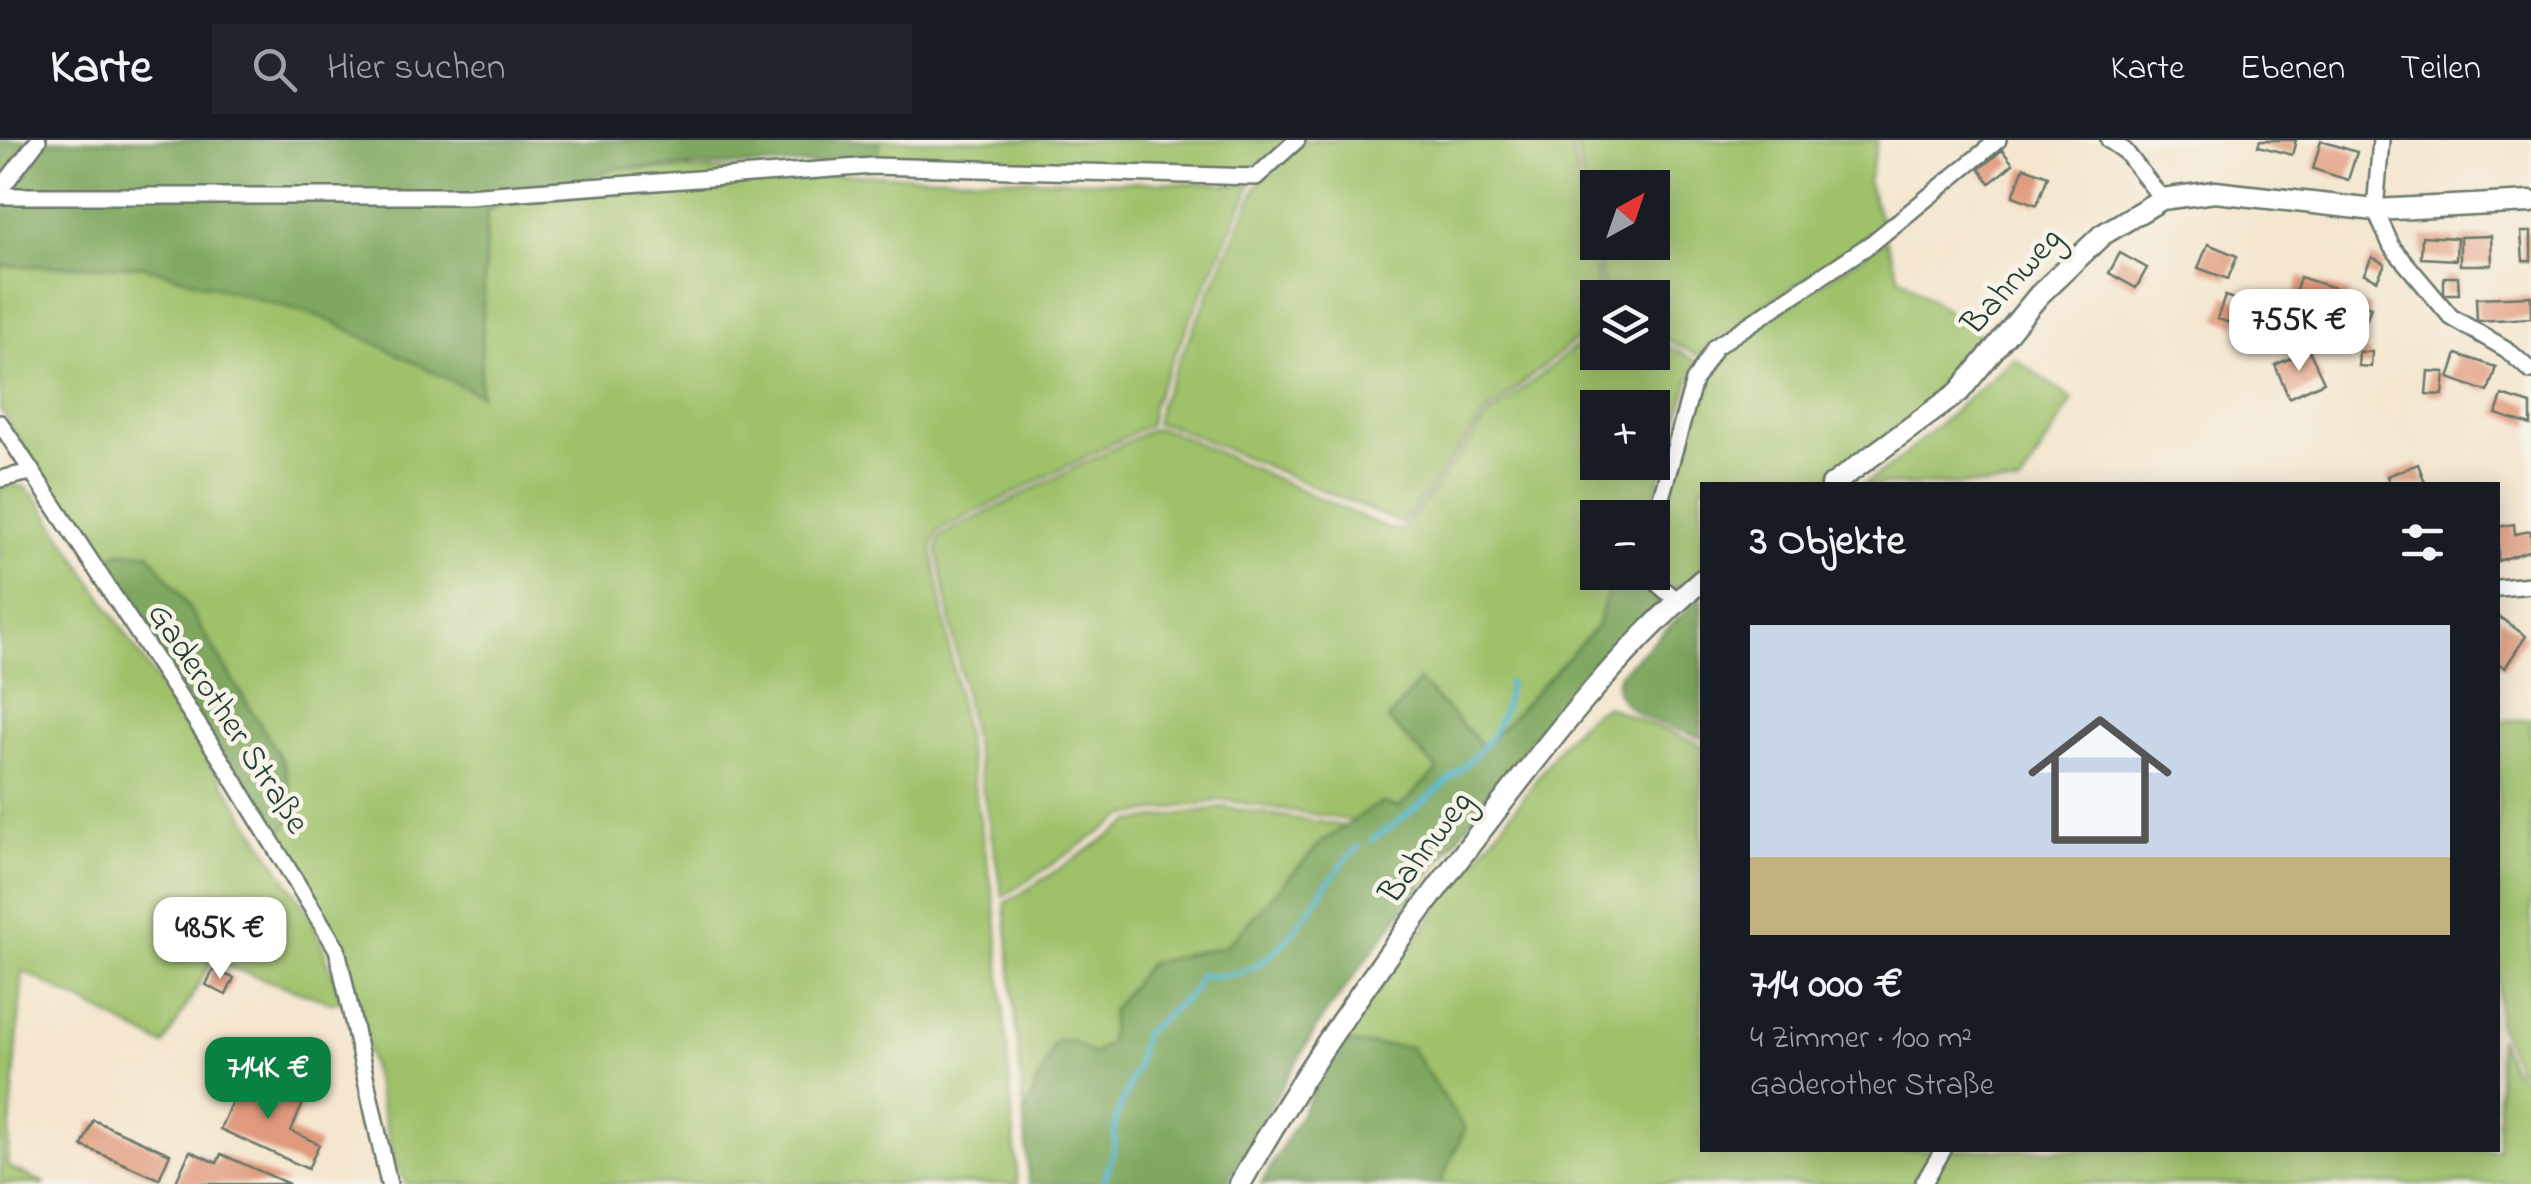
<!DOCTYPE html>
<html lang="de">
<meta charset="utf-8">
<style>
:root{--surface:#171b24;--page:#20242c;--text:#f1f3f6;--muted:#9ea1a6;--line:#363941;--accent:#0b8043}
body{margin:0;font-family:"Indie Flower",sans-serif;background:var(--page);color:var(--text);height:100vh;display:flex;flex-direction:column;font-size:38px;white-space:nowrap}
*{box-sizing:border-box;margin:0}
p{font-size:32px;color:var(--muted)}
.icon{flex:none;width:55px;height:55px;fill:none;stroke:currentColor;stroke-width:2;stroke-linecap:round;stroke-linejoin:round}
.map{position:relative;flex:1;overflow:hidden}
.panel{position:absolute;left:1700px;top:342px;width:800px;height:670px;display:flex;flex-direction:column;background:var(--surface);border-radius:0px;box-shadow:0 5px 25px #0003}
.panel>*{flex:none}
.needle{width:65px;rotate:40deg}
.tools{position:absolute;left:1580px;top:30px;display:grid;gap:20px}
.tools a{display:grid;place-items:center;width:90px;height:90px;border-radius:0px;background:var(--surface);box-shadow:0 5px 25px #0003;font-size:50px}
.price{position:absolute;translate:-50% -85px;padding:0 22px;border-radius:20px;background:#fff;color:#222;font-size:32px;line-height:65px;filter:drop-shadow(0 2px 5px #0008)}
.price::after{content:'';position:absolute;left:50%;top:60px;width:30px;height:22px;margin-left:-15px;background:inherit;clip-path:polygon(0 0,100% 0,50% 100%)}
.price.selected{background:var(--accent);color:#fff}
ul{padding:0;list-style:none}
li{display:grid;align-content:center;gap:20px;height:530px;padding:0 50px}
li span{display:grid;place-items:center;height:310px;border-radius:0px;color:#555}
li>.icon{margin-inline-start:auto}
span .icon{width:180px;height:180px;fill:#fffc;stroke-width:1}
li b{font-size:42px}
h2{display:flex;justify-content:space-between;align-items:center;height:120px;padding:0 50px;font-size:42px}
header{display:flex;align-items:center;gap:60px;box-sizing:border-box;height:140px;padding:0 50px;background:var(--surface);border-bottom:2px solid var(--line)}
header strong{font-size:48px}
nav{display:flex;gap:55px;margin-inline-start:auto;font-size:35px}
.search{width:700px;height:90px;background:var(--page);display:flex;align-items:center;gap:25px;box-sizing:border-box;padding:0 35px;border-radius:0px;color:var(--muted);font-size:38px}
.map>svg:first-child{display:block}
.green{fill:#9fc16b;stroke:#5f7f50;stroke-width:2.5;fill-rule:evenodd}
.forest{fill:#7fa75f;stroke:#4f724a;stroke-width:2.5}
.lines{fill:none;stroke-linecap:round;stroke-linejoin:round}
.stream{stroke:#55b8d3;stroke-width:5}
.building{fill:#e19a7d}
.minor-casing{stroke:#6a786a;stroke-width:20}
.secondary-casing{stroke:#6a786a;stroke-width:25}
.minor{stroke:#fff;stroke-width:15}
.secondary{stroke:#fff;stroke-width:20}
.labels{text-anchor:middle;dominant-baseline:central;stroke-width:9;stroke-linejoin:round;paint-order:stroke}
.street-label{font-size:35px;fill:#1f3d34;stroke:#f7f3e8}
</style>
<header>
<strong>Karte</strong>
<div class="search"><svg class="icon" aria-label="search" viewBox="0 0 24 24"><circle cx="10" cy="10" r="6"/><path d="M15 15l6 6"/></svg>Hier suchen</div>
<nav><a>Karte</a><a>Ebenen</a><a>Teilen</a></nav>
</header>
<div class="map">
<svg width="2531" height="1044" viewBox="0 0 2531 1044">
<rect width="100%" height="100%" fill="#f7f3e8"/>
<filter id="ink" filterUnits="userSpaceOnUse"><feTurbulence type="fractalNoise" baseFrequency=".01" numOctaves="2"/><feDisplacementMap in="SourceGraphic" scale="20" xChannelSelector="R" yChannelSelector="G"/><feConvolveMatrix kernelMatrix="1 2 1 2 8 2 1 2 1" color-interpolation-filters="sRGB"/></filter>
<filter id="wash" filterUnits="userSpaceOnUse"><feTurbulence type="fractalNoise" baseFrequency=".0048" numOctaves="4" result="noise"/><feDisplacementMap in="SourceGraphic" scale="40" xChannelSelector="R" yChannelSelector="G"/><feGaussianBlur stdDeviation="2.25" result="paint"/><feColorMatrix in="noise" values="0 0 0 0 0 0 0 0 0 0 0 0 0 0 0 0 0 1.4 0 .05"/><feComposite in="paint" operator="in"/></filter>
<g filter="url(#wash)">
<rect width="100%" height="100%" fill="#f4e6cf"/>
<g class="green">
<path d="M880 0H1290L1254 28 1236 32 877 23Z"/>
<path d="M1304 0H1570L1601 157 1598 158 1597 183 1486 273 1402 384 1169 285 1155 284 1159 265 1257 46Z"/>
<path d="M1575 0H1878L1868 43 1883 88 1742 180 1698 216 1653 192 1652 158 1605 157ZM1598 48H1652V102H1598Z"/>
<path d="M616 28 1251 45 1153 263 1149 285 937 392 932 409 995 765 1018 1044H406L394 1021 346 819 276 698 283 622 180 454 149 413 120 412 99 423 0 269V126H142L322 177 480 254 486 70Z"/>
<path d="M1886 100 1899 136 1985 198 1984 205 1940 254 1819 345H1702V430L1678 449 1664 442 1656 407 1661 375 1694 252 1721 211Z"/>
<path d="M1597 190 1598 212H1652L1653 198 1696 221 1648 377 1598 378V432L1620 433 1608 452 1597 486 1483 608 1419 542 1439 629 1399 668H1371L1353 681 1224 660 1125 676 1003 757 937 410 940 396 1152 289 1168 290 1389 389H1403L1489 276ZM1598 268H1652V322H1598Z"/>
<path d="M2014 218 2073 260 2020 345H1862L1895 323Z"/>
<path d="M0 346H23L38 359 314 782 342 860 332 863 212 821 164 905 23 831 7 1026 46 1044H0Z"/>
<path d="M1606 566 1702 605V1010H1937L1917 1044H1440L1465 989 1410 907 1341 903C1398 820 1458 741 1520 662 1544 631 1570 581 1606 566Z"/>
<path d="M2531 579V937L2516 926 2498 884V581Z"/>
<path d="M1223 667 1345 686 1320 704 1226 807 1184 814 1112 870 1110 903 1093 914 1070 901 1055 902 1024 975 1005 764 1131 682Z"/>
<path d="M2498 897 2511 928 2531 943V1044H1929L1949 1010H2498Z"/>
</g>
<g class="forest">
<path d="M0 0H880L877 23 616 28 487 69 480 255 322 177 142 126H0Z"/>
<path d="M120 412 149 413 180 454 283 622 297 673 276 698 99 423Z"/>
<path d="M1620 433H1642L1660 463 1553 571 1407 765 1319 883 1226 1044H1029L1024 975 1055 902 1070 900 1093 914 1109 903 1112 870 1149 823 1226 806 1320 704 1371 668 1383 663 1399 667 1438 630 1388 580 1419 541 1484 607 1597 486 1608 451Z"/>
<path d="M1702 456V598C1677 588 1602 573 1619 534Z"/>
<path d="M1341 903 1410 907 1465 989 1440 1044H1261Z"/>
</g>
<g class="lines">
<g class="stream">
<path d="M1371 700C1398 684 1476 621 1491 596 1502 580 1506 562 1509 543"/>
<path d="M1103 1044 1114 1011 1115 981 1136 928 1143 894 1192 853 1200 835C1285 847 1307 755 1359 706"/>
</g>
</g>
<g id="blocks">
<g class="building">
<path d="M2260 0H2296L2292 15 2258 6Z"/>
<path d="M2321 1 2357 12 2348 40 2313 29Z"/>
<path d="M2002 10 2013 24 1990 43 1979 29Z"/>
<path d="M2024 27 2048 36 2037 65 2013 56Z"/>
<path d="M2521 92H2531V121H2523Z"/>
<path d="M2422 96 2457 98 2456 120 2421 118Z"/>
<path d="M2491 96 2492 125H2460V97Z"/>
<path d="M2208 104 2237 116 2228 139 2198 128Z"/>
<path d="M2120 113 2147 128 2136 148 2109 133Z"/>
<path d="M2372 117 2385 124 2377 140 2364 134Z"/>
<path d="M2300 137 2350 153 2348 159 2371 167 2361 197 2338 189 2343 175 2293 159Z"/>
<path d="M2444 137H2458L2459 154H2444Z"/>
<path d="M2225 156 2243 162 2236 185 2217 179Z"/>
<path d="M2531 156V178L2477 181 2476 158Z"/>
<path d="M2309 210 2324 242 2289 258 2275 225Z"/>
<path d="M2359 212H2372L2371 227 2358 226Z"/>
<path d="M2457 214 2496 227 2488 252 2449 238Z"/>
<path d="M2428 231 2445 232 2443 255 2426 254Z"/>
<path d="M2502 255 2531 264V285L2496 274Z"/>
<path d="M2418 324 2426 345H2390L2387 336Z"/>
<path d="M2514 384 2515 394 2531 391V410L2498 421V387Z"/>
<path d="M2498 476 2526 496 2505 528 2498 523Z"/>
<path d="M213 830 234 838 226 855 206 845Z"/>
<path d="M243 935 303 963 291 991 319 1004 308 1029 220 989Z"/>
<path d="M93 980 170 1014 159 1039 82 1006Z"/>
<path d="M190 1011 217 1023 221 1014 289 1044H175Z"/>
</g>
</g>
</g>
<g filter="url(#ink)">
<use href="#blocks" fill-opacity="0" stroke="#6a786a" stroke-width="2.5"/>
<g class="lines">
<g class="minor-casing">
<g id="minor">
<path d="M2109 0 2125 11 2162 59"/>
<path d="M2381 0 2375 70 2392 107 2451 177 2506 209 2531 231"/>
<path d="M0 50 38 0"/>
<path d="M0 56H468L873 26 1256 37 1297 0"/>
<path d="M0 283 224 624 337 809 389 1044"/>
<path d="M0 339 31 332"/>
<path d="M1652 389 1694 241 1715 207 1872 103 1998 0"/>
<path d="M1652 425 1660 446 1678 461"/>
<path d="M2498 448 2531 445"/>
<path d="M1923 1044 1943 1010"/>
</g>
</g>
<g class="secondary-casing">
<g id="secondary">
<path d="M1832 345 1959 252 2039 155 2102 95 2162 59 2215 52 2375 70 2531 62"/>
<path d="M1240 1044C1309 921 1390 809 1476 697 1545 606 1615 515 1702 440"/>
</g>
</g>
<use href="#minor" class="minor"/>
<use href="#secondary" class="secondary"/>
</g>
</g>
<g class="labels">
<g class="street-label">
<text transform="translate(2013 142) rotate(-48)">Bahnweg</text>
<text transform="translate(227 579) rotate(57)">Gaderother Straße</text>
<text transform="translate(1427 708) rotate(-53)">Bahnweg</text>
</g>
</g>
</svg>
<div class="tools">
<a><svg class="needle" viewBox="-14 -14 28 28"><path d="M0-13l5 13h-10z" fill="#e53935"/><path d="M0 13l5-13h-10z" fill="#9ea1a6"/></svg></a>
<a><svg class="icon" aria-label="layers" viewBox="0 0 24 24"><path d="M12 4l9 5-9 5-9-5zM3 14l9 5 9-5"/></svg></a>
<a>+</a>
<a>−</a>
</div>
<b class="price" style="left:2299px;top:234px">755K €</b>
<b class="price" style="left:220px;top:842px">485K €</b>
<b class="price selected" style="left:268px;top:982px">714K €</b>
<section class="panel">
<h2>3 Objekte<svg class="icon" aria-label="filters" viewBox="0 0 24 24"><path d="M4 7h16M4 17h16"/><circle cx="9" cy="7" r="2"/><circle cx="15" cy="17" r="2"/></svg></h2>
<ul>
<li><span style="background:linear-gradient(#c9d6e8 75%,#c2b280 0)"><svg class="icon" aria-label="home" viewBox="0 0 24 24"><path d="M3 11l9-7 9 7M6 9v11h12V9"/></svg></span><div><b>714 000 €</b><p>4 Zimmer · 100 m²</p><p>Gaderother Straße</p></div></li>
</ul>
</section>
</div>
